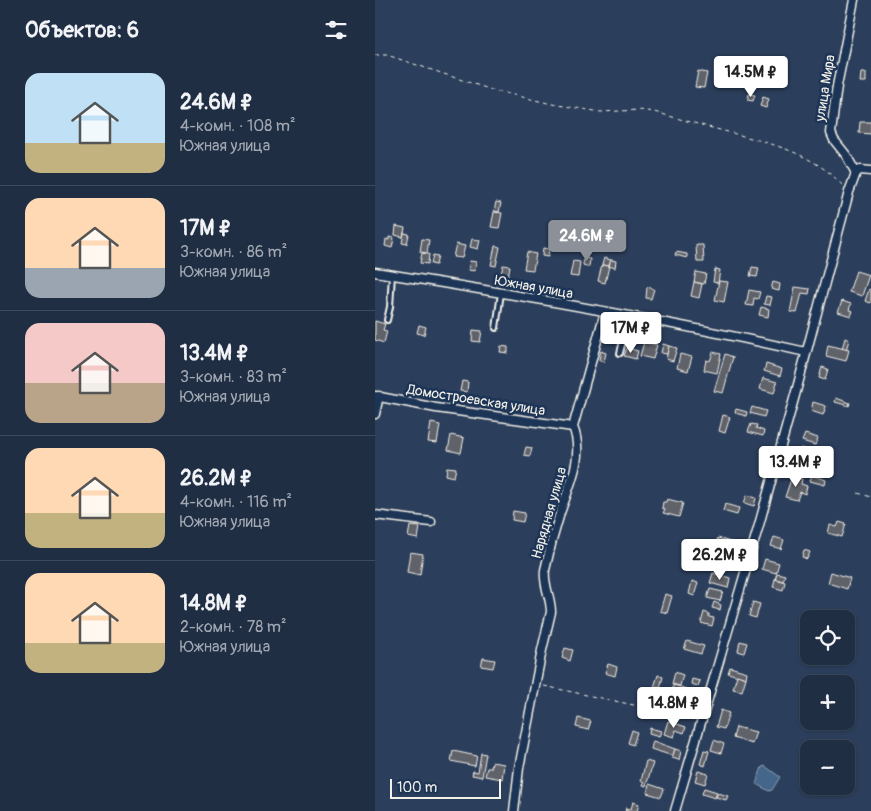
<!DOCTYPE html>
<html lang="ru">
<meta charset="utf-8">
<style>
:root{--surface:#202e44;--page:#2d3a4f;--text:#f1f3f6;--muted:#a2a8b2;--line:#3d4a5d;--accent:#8c9099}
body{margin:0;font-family:Pangolin,sans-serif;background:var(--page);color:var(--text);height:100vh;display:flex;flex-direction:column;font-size:19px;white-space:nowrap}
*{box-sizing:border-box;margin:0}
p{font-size:16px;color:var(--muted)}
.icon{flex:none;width:28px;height:28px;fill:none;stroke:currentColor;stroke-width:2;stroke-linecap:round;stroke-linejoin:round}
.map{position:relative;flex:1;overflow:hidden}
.side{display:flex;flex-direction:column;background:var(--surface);width:375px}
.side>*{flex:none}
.fabs{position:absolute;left:425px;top:610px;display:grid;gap:10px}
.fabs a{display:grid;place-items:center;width:55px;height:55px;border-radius:10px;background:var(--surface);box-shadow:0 1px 4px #0004,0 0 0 1px var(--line);font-size:25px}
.scale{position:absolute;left:15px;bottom:12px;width:111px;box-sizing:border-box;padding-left:5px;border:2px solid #f4f1e8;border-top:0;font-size:14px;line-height:18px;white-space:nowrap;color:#f4f1e8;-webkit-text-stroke:4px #1d3557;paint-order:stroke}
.price{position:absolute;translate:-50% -42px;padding:0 11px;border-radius:5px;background:#fff;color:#222;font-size:16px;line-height:32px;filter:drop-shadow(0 1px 2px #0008)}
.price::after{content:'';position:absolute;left:50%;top:30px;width:15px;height:11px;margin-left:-8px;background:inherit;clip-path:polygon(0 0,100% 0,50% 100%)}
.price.on{background:var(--accent);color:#fff}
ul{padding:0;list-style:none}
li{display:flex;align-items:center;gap:15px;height:125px;padding:0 25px}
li+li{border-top:1px solid var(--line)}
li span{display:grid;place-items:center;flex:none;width:140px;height:100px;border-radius:15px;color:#555}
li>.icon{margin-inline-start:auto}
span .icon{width:60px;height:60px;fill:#fffc;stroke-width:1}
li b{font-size:21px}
h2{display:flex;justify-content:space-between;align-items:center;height:60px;padding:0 25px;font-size:21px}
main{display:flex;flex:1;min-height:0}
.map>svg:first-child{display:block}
.water{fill:#45668b;stroke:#8b9eb0}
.building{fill:#61626b;stroke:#f4f1e8}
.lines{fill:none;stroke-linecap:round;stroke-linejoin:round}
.service-casing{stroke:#f4f1e8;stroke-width:8}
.minor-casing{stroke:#f4f1e8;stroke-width:11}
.path{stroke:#f4f1e8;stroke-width:1;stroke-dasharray:4 4;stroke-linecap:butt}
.service{stroke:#1d3557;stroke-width:4}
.minor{stroke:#1d3557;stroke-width:8}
.labels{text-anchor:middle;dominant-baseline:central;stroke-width:5;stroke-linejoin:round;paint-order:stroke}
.street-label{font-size:14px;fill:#f4f1e8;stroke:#1d3557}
</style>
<main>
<section class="side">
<h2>Объектов: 6<svg class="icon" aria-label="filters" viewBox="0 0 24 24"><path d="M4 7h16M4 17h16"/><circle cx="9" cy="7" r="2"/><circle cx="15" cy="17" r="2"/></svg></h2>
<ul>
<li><span style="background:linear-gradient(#bfe0f5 70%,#c2b280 0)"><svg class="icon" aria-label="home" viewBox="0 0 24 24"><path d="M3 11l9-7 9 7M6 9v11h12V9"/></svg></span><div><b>24.6M ₽</b><p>4-комн. · 108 m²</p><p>Южная улица</p></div></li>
<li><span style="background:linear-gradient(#ffd9b3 70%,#9aa5b1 0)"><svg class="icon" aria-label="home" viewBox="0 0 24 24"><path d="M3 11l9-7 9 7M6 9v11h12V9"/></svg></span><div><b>17M ₽</b><p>3-комн. · 86 m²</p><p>Южная улица</p></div></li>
<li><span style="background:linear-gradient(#f6c9c9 60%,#b9a48a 0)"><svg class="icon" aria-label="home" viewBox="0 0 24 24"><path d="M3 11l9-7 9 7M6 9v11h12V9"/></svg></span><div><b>13.4M ₽</b><p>3-комн. · 83 m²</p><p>Южная улица</p></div></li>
<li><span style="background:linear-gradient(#ffd9b3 65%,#c2b280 0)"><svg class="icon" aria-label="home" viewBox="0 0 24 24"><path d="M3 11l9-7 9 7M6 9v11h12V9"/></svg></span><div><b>26.2M ₽</b><p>4-комн. · 116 m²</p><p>Южная улица</p></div></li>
<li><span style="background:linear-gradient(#ffd9b3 70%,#c2b280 0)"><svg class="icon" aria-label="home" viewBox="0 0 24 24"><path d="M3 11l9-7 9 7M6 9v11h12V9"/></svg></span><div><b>14.8M ₽</b><p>2-комн. · 78 m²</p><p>Южная улица</p></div></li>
</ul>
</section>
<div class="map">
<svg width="496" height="811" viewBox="0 0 496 811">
<rect width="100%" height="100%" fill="#2b3e5b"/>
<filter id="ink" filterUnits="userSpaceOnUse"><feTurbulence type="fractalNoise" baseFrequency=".02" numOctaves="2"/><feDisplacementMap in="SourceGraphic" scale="10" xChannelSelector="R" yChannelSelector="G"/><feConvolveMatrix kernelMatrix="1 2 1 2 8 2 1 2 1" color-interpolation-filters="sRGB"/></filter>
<g filter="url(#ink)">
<path class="water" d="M390 766 405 777 397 790 394 791 381 784 387 767Z"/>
<g class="building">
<path d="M323 71 332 73 329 88 320 87Z"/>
<path d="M486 73H491V82H485Z"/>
<path d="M374 94 380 95 378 101 372 100Z"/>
<path d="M388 97 394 99 391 108 385 106Z"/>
<path d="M485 122H496V134L484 133Z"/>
<path d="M121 202 126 203 124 212 119 211Z"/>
<path d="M119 212 127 213 124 228 116 227Z"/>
<path d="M21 226 30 228 28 237 20 235Z"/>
<path d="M29 233 34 234 32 244 27 243Z"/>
<path d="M14 237 19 238 17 248 10 246 11 239 14 240Z"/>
<path d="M47 239 54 240 52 253 45 252Z"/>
<path d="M97 239 105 240 103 249 95 247Z"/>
<path d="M81 244 90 246 87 258 78 257Z"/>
<path d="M321 245H328L329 262H322Z"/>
<path d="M120 246 125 247 121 266 116 265Z"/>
<path d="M168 248 174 249 173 257 167 256Z"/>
<path d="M152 252 161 254 158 270 149 269Z"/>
<path d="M301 252 312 254V258L300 255Z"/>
<path d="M47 253 54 254 53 264 45 263Z"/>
<path d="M58 255 63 256 61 265 56 264Z"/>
<path d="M209 258 215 259 214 267 208 265Z"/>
<path d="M229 258 236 260 234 266 227 265Z"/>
<path d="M236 260 241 261 240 268 234 266Z"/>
<path d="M95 261 101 262 100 271 93 270Z"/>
<path d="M198 261 205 262 203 277 195 276Z"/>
<path d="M128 265 135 266 133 277 126 275Z"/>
<path d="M227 265 234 266 230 283 223 281Z"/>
<path d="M377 267 384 268 382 277 375 276Z"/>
<path d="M340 269 345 270 343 283 338 282Z"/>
<path d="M481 271 494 275 487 296 474 292Z"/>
<path d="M321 272 331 274 329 284 319 282Z"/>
<path d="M344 281 353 282 349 302 340 300Z"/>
<path d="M319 282 327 284 324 298 316 296Z"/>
<path d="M398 282 405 284 404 291 396 289Z"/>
<path d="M272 287 279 289 276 299 271 298Z"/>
<path d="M420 287 435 289 434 294 427 293 422 313 415 312Z"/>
<path d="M494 289 496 290V303L490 301Z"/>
<path d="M374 290 385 292 383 299 379 298 378 306 371 305Z"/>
<path d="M391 296 397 297 395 305 389 304Z"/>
<path d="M467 301 476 304 474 310 478 311 476 316 463 312Z"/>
<path d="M386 307 394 309 393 317 384 315Z"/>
<path d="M0 321 10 324 8 330 12 331 9 343 0 340Z"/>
<path d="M44 325 51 327 49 335 42 333Z"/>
<path d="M98 330 107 331 105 342 97 341Z"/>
<path d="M470 338 474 340 471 350 467 349Z"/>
<path d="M269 342 282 345 278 359 265 356Z"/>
<path d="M288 344 294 346 292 354 286 353Z"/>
<path d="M453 345 474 350 471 361 451 356Z"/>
<path d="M126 346 133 347V353L125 352Z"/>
<path d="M294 346 302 348 298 361 291 359Z"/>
<path d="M252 348 263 351 261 359 249 356Z"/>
<path d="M226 351 231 353 229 362 224 360Z"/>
<path d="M338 352 346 354 342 373 329 370 331 360 335 361Z"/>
<path d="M305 354 317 357 313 371 302 368Z"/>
<path d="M350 354 358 357 348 393 339 391Z"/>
<path d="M391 364 407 369 405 376 389 371Z"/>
<path d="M447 367 453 369 450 380 444 378Z"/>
<path d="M388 378 402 382 399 393 385 389Z"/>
<path d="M87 381 93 382 92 392 85 391Z"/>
<path d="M461 398 475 403 474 406 460 402Z"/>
<path d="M438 402 451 406 448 415 436 411Z"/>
<path d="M377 407 391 411 389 417 375 413Z"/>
<path d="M361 409 372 412 371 416 360 413Z"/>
<path d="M348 415 355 417 350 433 344 431Z"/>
<path d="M56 423 65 425 62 443 53 442Z"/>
<path d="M376 424 382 425 381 428 389 431 388 436 373 432Z"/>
<path d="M430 434 443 438 440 445 427 441Z"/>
<path d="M76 435 89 438 86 453 73 450Z"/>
<path d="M151 447 157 448 155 456 149 455Z"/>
<path d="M426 448 439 452 435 464 422 460Z"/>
<path d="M449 462 454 463 451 472 446 471Z"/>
<path d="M72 467 81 468 79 477 71 475Z"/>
<path d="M437 475 451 480 450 485 435 481Z"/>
<path d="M417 476 427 479 426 484 432 486 430 494 425 492 422 500 410 497Z"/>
<path d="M372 495 381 498 379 506 369 503Z"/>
<path d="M292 499 308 503 304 517 288 513 290 509 287 508 288 502H291Z"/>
<path d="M350 504 364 508 362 515 348 511Z"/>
<path d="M138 511 150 513 148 522 137 520Z"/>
<path d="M464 522 471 524 467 537 453 533 455 525 462 527Z"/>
<path d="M35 526 45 527 43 539 33 537Z"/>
<path d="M399 537 409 540 406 549 396 546Z"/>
<path d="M343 538 352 541 351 546 341 543Z"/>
<path d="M352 541 360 543 358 548 351 546Z"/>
<path d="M429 550 435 552 432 559 427 557Z"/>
<path d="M35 552 48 554 45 575 32 572Z"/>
<path d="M337 553 354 558 353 563 335 558Z"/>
<path d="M390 559 404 563 401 573 387 569Z"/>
<path d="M319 563 327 565 326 570 317 567Z"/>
<path d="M456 572 475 578 472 589 453 583Z"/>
<path d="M338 573 355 578 353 588 335 583Z"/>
<path d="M402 573 410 575 408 581 400 579Z"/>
<path d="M400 579 410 582 408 590 398 587Z"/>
<path d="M317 581 323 583 319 596 314 594Z"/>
<path d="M335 589 348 592 345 601 332 598Z"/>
<path d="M290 594 297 596 292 613 285 611Z"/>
<path d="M339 602 346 605 345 610 337 608Z"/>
<path d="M378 602 385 604 381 618 374 616Z"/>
<path d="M329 612 334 614V617L339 618 337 626 326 623Z"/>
<path d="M312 641 329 646 326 654 309 649Z"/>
<path d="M365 641 372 643 369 653 363 651Z"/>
<path d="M190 648 198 650 195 661 187 658Z"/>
<path d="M108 658 120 660 118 668 106 666Z"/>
<path d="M233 664 242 667 240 676 230 673Z"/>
<path d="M355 667 372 672 371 678 353 673Z"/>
<path d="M300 672 308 675 305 686 297 684Z"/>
<path d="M283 675 288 677 285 688 279 687Z"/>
<path d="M362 675 371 678 367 691 358 689Z"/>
<path d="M317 679 325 681 323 686 316 684Z"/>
<path d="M299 685 315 690 313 696 296 691Z"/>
<path d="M346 710 354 713 349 729 341 727Z"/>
<path d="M203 718 216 721 213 730 201 727Z"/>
<path d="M293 721 311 727 309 733 301 730 299 737 289 734Z"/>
<path d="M361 727 381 732 377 744 358 738Z"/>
<path d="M275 728 286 731 284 737 274 734Z"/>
<path d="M257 730 262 732 258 745 253 743Z"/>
<path d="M339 740 349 744 346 753 336 750Z"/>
<path d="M278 741 300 749 298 756 276 749Z"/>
<path d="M300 749 306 751 304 760 297 758Z"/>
<path d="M329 750 334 751 330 766 325 764Z"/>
<path d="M78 751 102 756 100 766 76 761Z"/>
<path d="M106 753 111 754 107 777 97 775 98 771 103 772Z"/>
<path d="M271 761 278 763 271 786 268 785 269 782 266 781Z"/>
<path d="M117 762 129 764 127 779 110 776 112 768H116Z"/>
<path d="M323 771 333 774 330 784 320 781Z"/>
<path d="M274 784 289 789 286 797 272 793Z"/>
<path d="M329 788 342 792 340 798 327 794Z"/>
<path d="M343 793 353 796 351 800 341 797Z"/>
<path d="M258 802 264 804 262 811H250L251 808 256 809Z"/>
</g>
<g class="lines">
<g class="service-casing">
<g id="service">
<path d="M12 320 15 307 17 275"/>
<path d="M121 328 126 293"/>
<path d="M245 353 254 317"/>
</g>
</g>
<g class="minor-casing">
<g id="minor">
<path d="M479 0 462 86 456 133 459 140 471 155 481 173"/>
<path d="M481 173 485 170 496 171"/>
<path d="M0 272C144 295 289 320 431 352"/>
<path d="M0 396 61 408 198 427"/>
<path d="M0 414 4 396"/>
<path d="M0 515 56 522"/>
<path d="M139 811 144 768 167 650 176 612C176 597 168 585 170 570 174 551 179 532 185 513 194 486 210 456 198 427L230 312"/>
<path d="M300 811 384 525 422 388 474 192 481 173"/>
</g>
</g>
<g class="path">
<path d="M0 55H12L117 90 177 104 226 112 264 110 279 112C302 118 325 125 349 131 391 142 438 152 468 186"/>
<path d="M483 493 496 497"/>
<path d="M169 686 268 707 318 720"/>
</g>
<use href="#service" class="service"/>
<use href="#minor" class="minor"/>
</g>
</g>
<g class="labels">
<g class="street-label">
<text transform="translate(450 88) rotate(-81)">улица Мира</text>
<text transform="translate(159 287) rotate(10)">Южная улица</text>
<text transform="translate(101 400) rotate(9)">Домостроевская улица</text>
<text transform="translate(174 513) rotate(-74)">Нарядная улица</text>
</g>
</g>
</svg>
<div class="fabs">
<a><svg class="icon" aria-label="locate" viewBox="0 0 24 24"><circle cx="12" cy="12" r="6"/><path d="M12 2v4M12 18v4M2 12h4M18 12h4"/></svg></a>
<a>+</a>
<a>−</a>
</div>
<div class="scale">100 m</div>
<b class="price" style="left:376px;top:98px">14.5M ₽</b>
<b class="price on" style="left:212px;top:262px">24.6M ₽</b>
<b class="price" style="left:256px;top:354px">17M ₽</b>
<b class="price" style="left:421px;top:488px">13.4M ₽</b>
<b class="price" style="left:345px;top:581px">26.2M ₽</b>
<b class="price" style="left:299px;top:729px">14.8M ₽</b>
</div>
</main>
